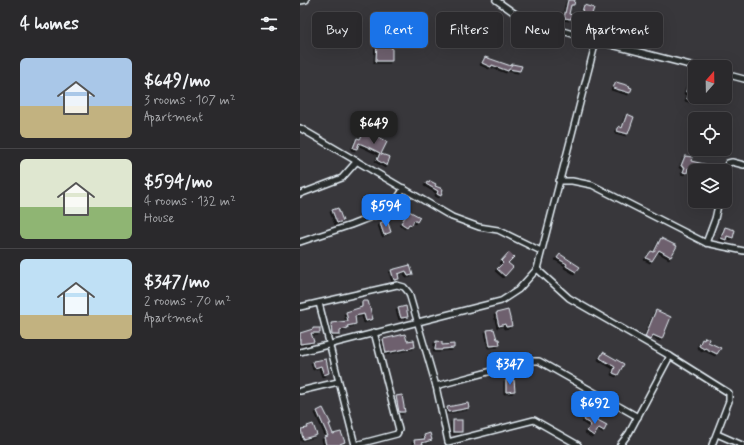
<!DOCTYPE html>
<meta charset="utf-8">
<style>
:root{--surface:#2a292c;--page:#323134;--text:#f1f3f6;--muted:#a5a6a9;--line:#464548;--accent:#1a73e8}
body{margin:0;font-family:Mynerve,sans-serif;background:var(--page);color:var(--text);height:100vh;display:flex;flex-direction:column;font-size:15px;white-space:nowrap}
*{box-sizing:border-box;margin:0}
p{font-size:13px;color:var(--muted)}
.icon{flex:none;width:22px;height:22px;fill:none;stroke:currentColor;stroke-width:2;stroke-linecap:round;stroke-linejoin:round}
.map{position:relative;flex:1;overflow:hidden}
.drawer{display:flex;flex-direction:column;background:var(--surface);width:300px}
.drawer>*{flex:none}
.top-card{position:absolute;left:12px;top:12px;width:372px;height:36px;display:flex;gap:8px}
.needle{width:26px;rotate:20deg}
.tools{position:absolute;left:388px;top:60px;display:grid;gap:8px}
.tools a{display:grid;place-items:center;width:44px;height:44px;border-radius:6px;background:var(--surface);box-shadow:0 4px 16px #0002,0 0 0 1px var(--line);font-size:20px}
.price{position:absolute;translate:-50% -34px;padding:0 9px;border-radius:8px;background:var(--accent);color:#fff;font-size:13px;line-height:26px;filter:drop-shadow(0 1px 2px #0008)}
.price::after{content:'';position:absolute;left:50%;top:24px;width:12px;height:9px;margin-left:-6px;background:inherit;clip-path:polygon(0 0,100% 0,50% 100%)}
.price.current{background:#222;color:#fff}
ul{padding:0;list-style:none}
li{display:flex;align-items:center;gap:12px;height:100px;padding:0 20px}
li+li{border-top:1px solid var(--line)}
li span{display:grid;place-items:center;flex:none;width:112px;height:80px;border-radius:6px;color:#555}
li>.icon{margin-inline-start:auto}
span .icon{width:48px;height:48px;fill:#fffc;stroke-width:1}
li b{font-size:17px}
h2{display:flex;justify-content:space-between;align-items:center;height:48px;padding:0 20px;font-size:17px}
.pill{padding:0 14px;border-radius:6px;background:var(--surface);box-shadow:0 4px 16px #0002,0 0 0 1px var(--line);font-size:14px;line-height:36px}
.pill.current{background:var(--accent);color:#fff}
main{display:flex;flex:1;min-height:0}
.map>svg:first-child{display:block}
.building{fill:#6e616e;stroke:#e8f1f8;filter:url(#shadow)}
.lines{fill:none;stroke-linecap:round;stroke-linejoin:round}
.minor-casing{stroke:#e8f1f8;stroke-width:8}
.minor{stroke:#2a2d2e;stroke-width:5}
</style>
<main>
<section class="drawer">
<h2>4 homes<svg class="icon" aria-label="filters" viewBox="0 0 24 24"><path d="M4 7h16M4 17h16"/><circle cx="9" cy="7" r="2"/><circle cx="15" cy="17" r="2"/></svg></h2>
<ul>
<li><span style="background:linear-gradient(#a9c7e8 60%,#c2b280 0)"><svg class="icon" aria-label="home" viewBox="0 0 24 24"><path d="M3 11l9-7 9 7M6 9v11h12V9"/></svg></span><div><b>$649/mo</b><p>3 rooms · 107 m²</p><p>Apartment</p></div></li>
<li><span style="background:linear-gradient(#dfe7d0 60%,#8fb573 0)"><svg class="icon" aria-label="home" viewBox="0 0 24 24"><path d="M3 11l9-7 9 7M6 9v11h12V9"/></svg></span><div><b>$594/mo</b><p>4 rooms · 132 m²</p><p>House</p></div></li>
<li><span style="background:linear-gradient(#bfe0f5 70%,#c2b280 0)"><svg class="icon" aria-label="home" viewBox="0 0 24 24"><path d="M3 11l9-7 9 7M6 9v11h12V9"/></svg></span><div><b>$347/mo</b><p>2 rooms · 70 m²</p><p>Apartment</p></div></li>
</ul>
</section>
<div class="map">
<svg width="444" height="445" viewBox="0 0 444 445">
<defs>
<filter id="shadow"><feDropShadow dx="-2" dy="2" stdDeviation="0" flood-color="#0009"/></filter>
</defs>
<rect width="100%" height="100%" fill="#38373b"/>
<filter id="ink" filterUnits="userSpaceOnUse"><feTurbulence type="fractalNoise" baseFrequency=".025" numOctaves="2"/><feDisplacementMap in="SourceGraphic" scale="8" xChannelSelector="R" yChannelSelector="G"/><feConvolveMatrix kernelMatrix="1 2 1 2 8 2 1 2 1" color-interpolation-filters="sRGB"/></filter>
<g filter="url(#ink)">
<g class="building">
<path d="M268 0H275L274 5H271L269 14 272 15 271 19 264 18Z"/>
<path d="M284 5 294 8 288 25 281 23 282 21 276 19 278 13 281 15Z"/>
<path d="M18 28H23L24 30 34 28 35 35 19 36Z"/>
<path d="M77 43H81V46H92V61H76Z"/>
<path d="M185 57 211 66 212 64 222 66 220 71 209 69 208 71 192 65 191 67 182 63Z"/>
<path d="M394 79H395L394 101 387 99 389 93 386 92 388 85 392 87Z"/>
<path d="M316 82 330 86 329 87 332 88 330 93 313 88Z"/>
<path d="M327 114 334 117 328 134 317 131 319 126 322 128Z"/>
<path d="M65 130 87 142 81 154 90 157 87 166 77 160 80 153 68 147 59 143 57 149 53 148 57 138 60 139Z"/>
<path d="M385 156 392 157 391 161 417 167 416 171H398L388 168 387 173 383 172 385 167 381 166Z"/>
<path d="M130 181 136 184 135 186 143 189 141 196 137 194 138 191 126 184 127 182 129 183Z"/>
<path d="M38 208 43 221 37 223 32 210Z"/>
<path d="M109 211 120 217 117 222 114 220 112 225 109 224 107 227 101 223Z"/>
<path d="M87 220 91 232 84 235 80 223Z"/>
<path d="M425 227 435 230 433 238 427 236 426 240 421 238Z"/>
<path d="M361 238 377 246 371 257 359 250 352 261 346 258 351 251 354 252Z"/>
<path d="M209 252 214 257 208 263 213 267 205 276 197 269 203 263 201 261Z"/>
<path d="M260 254 280 267 276 272 266 266 267 264 257 258Z"/>
<path d="M110 265 113 275 108 276 106 271 98 274 99 279 94 280 91 270Z"/>
<path d="M62 301H68L73 319 66 321 64 314 55 316 56 324 47 326 48 328 40 330V335H32L31 323 48 321 46 312 62 307Z"/>
<path d="M106 306 108 317 101 318 98 308Z"/>
<path d="M208 310 212 326 206 327 205 324 199 326 196 313Z"/>
<path d="M356 310 371 317 362 339 353 335 350 340 345 337Z"/>
<path d="M13 328H20V333H11L14 342 0 344V333L13 329Z"/>
<path d="M194 329 197 339H199L200 345 190 346 187 330Z"/>
<path d="M105 334 107 341 114 340 115 347 86 353 83 339Z"/>
<path d="M405 337 409 339 408 342 421 348 417 354 405 348 404 349 399 346 402 339 404 340Z"/>
<path d="M136 341 142 342V345L154 344V348L142 349V350H135Z"/>
<path d="M303 352 324 364 318 375 313 373 315 367 300 358Z"/>
<path d="M26 359 29 373 24 375 21 366 15 368 13 361Z"/>
<path d="M206 380H214L215 391 206 392Z"/>
<path d="M102 395 105 412H99L96 396Z"/>
<path d="M168 403 169 408 148 412 147 407Z"/>
<path d="M23 408 31 424H29L33 434 41 432 45 442 40 444 41 445H26L24 437 28 436 17 411Z"/>
<path d="M288 415 307 425 304 431 299 428 294 436 287 431 291 425 284 420Z"/>
<rect x="153" y="420" width="9" height="12"/>
<path d="M13 424 17 435 3 439 1 429 8 428 7 426Z"/>
<path d="M130 433 132 440 122 443 123 445H115L114 440 125 439 124 435Z"/>
</g>
<g class="lines">
<g class="minor-casing">
<g id="minor">
<path d="M196 0 220 17 229 21 296 41 398 67"/>
<path d="M0 1 6 0"/>
<path d="M425 74 444 79"/>
<path d="M0 128 152 217 179 227 198 230 241 251"/>
<path d="M425 171 428 163 432 162 444 165"/>
<path d="M259 181H272L292 185 406 243 444 251"/>
<path d="M0 194 42 178 57 161"/>
<path d="M0 242 51 225 84 212 93 205 104 188"/>
<path d="M406 243 415 219 419 201"/>
<path d="M237 269 269 298 370 356 429 393V401L412 445"/>
<path d="M19 303 55 445"/>
<path d="M0 307 97 285 104 287 109 293 136 386 148 442 234 420 278 445"/>
<path d="M0 352 201 301 218 290 237 269 296 41"/>
<path d="M136 386 229 361H239L338 417"/>
<path d="M0 391 38 382"/>
<path d="M417 434 442 445"/>
<path d="M55 445 97 434 99 430 74 332"/>
<path d="M320 445 329 433 370 356"/>
</g>
</g>
<use href="#minor" class="minor"/>
</g>
</g>
</svg>
<div class="tools">
<a><svg class="needle" viewBox="-14 -14 28 28"><path d="M0-13l5 13h-10z" fill="#e53935"/><path d="M0 13l5-13h-10z" fill="#a5a6a9"/></svg></a>
<a><svg class="icon" aria-label="locate" viewBox="0 0 24 24"><circle cx="12" cy="12" r="6"/><path d="M12 2v4M12 18v4M2 12h4M18 12h4"/></svg></a>
<a><svg class="icon" aria-label="layers" viewBox="0 0 24 24"><path d="M12 4l9 5-9 5-9-5zM3 14l9 5 9-5"/></svg></a>
</div>
<b class="price current" style="left:74px;top:145px">$649</b>
<b class="price" style="left:86px;top:228px">$594</b>
<b class="price" style="left:210px;top:386px">$347</b>
<b class="price" style="left:295px;top:425px">$692</b>
<div class="top-card">
<a class="pill">Buy</a>
<a class="pill current">Rent</a>
<a class="pill">Filters</a>
<a class="pill">New</a>
<a class="pill">Apartment</a>
</div>
</div>
</main>
